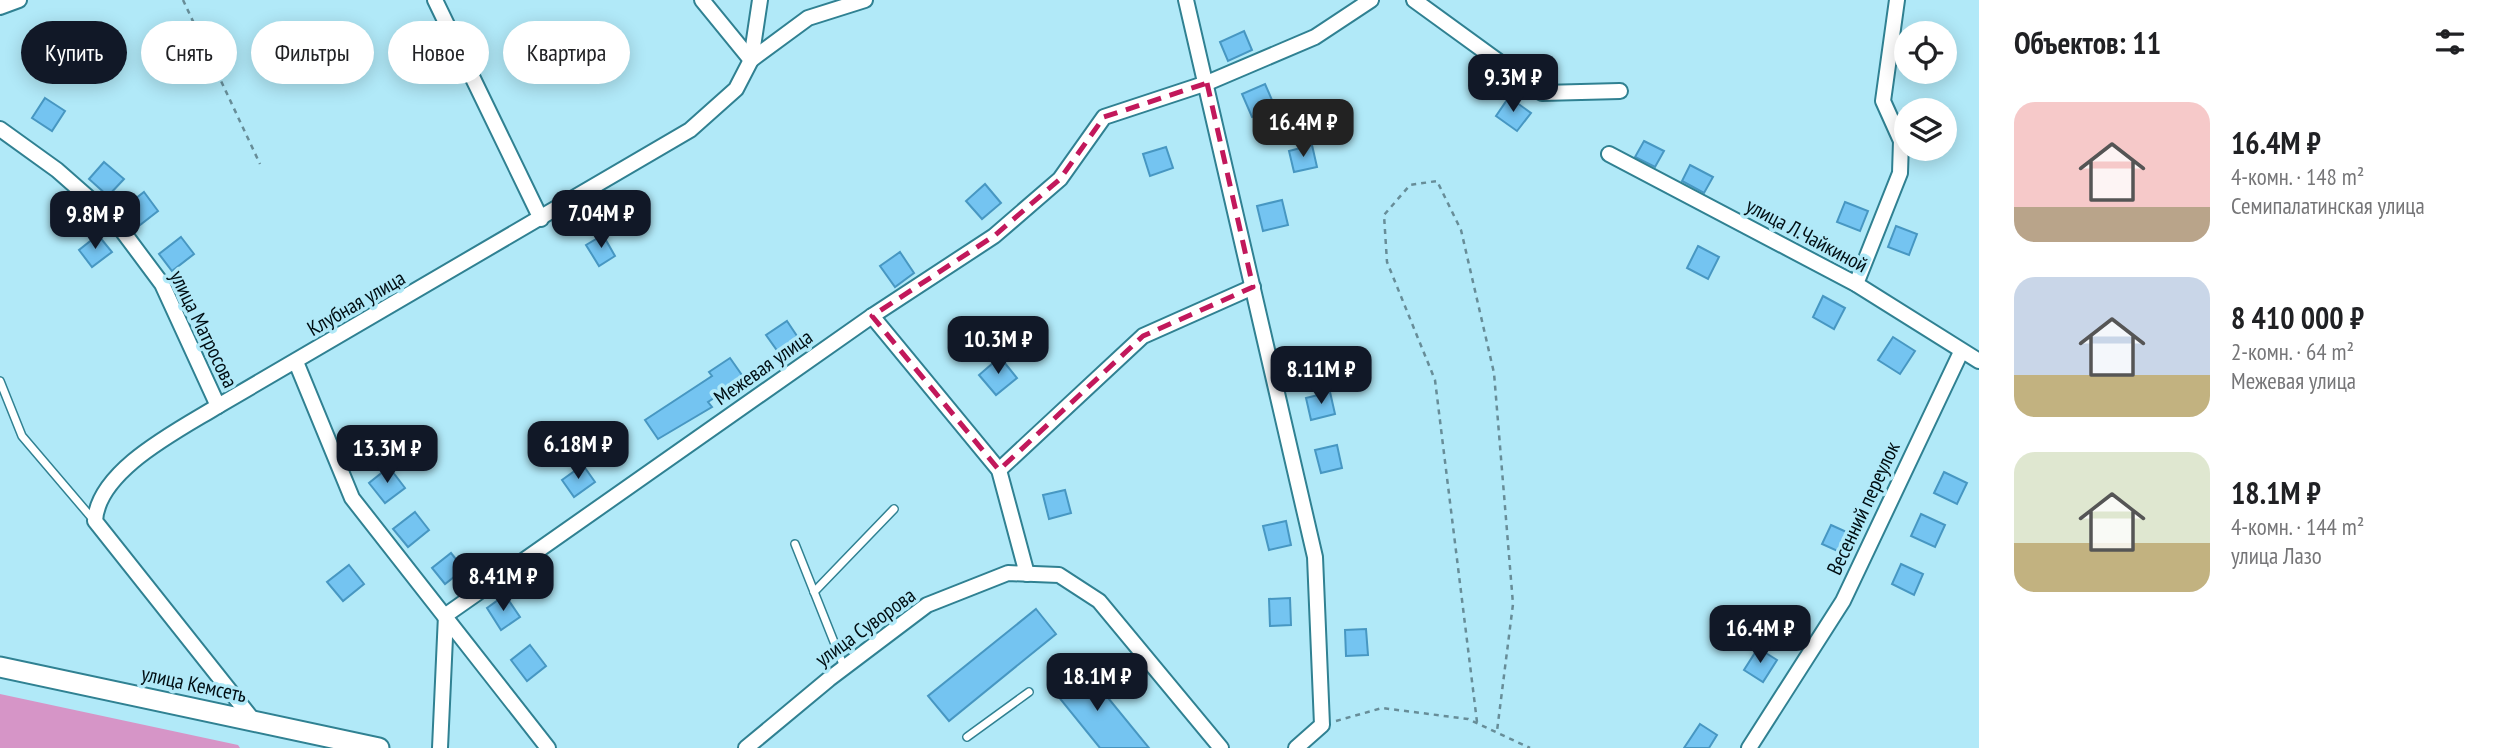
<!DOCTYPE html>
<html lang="ru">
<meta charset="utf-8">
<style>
:root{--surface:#fff;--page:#f6f6f6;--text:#202124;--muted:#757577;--accent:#111827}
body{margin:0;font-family:"PT Sans Narrow",sans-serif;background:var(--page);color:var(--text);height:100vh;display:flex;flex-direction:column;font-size:26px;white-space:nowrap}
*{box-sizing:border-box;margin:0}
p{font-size:23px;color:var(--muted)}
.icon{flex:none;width:38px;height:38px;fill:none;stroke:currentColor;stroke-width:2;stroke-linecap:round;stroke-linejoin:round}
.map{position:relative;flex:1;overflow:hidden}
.drawer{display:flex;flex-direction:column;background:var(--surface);width:525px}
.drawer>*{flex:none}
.hud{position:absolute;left:21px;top:21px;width:665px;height:63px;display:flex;gap:14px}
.buttons{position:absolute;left:1894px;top:21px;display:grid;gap:14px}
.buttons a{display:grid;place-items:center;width:63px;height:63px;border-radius:50%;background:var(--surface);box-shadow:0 4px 18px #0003;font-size:35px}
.price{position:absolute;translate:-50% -60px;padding:0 16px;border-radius:14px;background:var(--accent);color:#fff;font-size:23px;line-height:46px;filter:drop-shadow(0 2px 4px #0008)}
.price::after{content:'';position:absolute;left:50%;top:42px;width:21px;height:16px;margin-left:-10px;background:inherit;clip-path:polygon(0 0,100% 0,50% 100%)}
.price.active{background:#222;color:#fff}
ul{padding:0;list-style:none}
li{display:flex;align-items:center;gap:21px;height:175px;padding:0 35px}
li span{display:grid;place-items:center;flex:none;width:196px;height:140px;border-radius:21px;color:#555}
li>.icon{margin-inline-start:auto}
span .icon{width:84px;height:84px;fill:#fffc;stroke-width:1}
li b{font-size:30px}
h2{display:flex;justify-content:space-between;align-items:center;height:84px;padding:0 35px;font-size:30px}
.tag{padding:0 24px;border-radius:32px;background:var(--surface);box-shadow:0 4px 18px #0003;font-size:24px;line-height:63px}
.tag.active{background:var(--accent);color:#fff}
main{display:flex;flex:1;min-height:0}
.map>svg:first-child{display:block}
.forest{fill:#d695c7}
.building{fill:#74c4f1;stroke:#4797c2;stroke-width:2}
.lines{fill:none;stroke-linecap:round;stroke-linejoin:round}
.lane-casing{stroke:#308192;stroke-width:10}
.street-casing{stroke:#308192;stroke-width:18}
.secondary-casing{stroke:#308192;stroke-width:23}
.path{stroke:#678d98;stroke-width:2.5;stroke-dasharray:5 5;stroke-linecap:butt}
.lane{stroke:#fff;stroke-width:7}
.street{stroke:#fff;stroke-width:14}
.secondary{stroke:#fff;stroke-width:19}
.marked{fill:none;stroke:#c2185b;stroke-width:5;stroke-dasharray:14 9;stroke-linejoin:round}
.labels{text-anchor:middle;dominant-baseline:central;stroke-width:7;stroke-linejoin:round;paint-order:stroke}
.street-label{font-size:21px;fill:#000e13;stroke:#b1e9f8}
</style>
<main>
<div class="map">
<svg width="1979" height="748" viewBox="0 0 1979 748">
<rect width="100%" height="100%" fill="#b1e9f8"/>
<path class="forest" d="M0 694 238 745 240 748H0Z"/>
<g class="building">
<path d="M1244 31 1252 50 1228 61 1220 42Z"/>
<path d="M1265 84 1275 107 1252 117 1242 94Z"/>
<path d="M1509 97 1531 113 1517 131 1496 116Z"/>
<path d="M45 98 65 111 52 131 32 118Z"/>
<path d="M1644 141 1664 151 1655 167 1635 157Z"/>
<path d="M1312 145 1317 167 1294 172 1289 151Z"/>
<path d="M1166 147 1173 168 1150 176 1143 154Z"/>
<path d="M104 162 124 179 108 196 89 179Z"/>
<path d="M1690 165 1713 177 1704 193 1682 181Z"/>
<path d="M985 184 1001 203 982 219 966 201Z"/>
<path d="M144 192 158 211 140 225 126 206Z"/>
<path d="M1282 200 1288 225 1263 231 1257 206Z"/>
<path d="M1845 202 1868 211 1860 231 1837 222Z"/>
<path d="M1896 226 1917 234 1909 255 1888 247Z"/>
<path d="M98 235 112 252 92 267 79 250Z"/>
<path d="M603 235 615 256 599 266 586 245Z"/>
<path d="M181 237 194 254 172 271 159 254Z"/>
<path d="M1698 246 1719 257 1708 279 1687 268Z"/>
<path d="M900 252 914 273 895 287 880 266Z"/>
<path d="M1823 296 1845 308 1834 329 1813 317Z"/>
<path d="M787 321 801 342 781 356 766 335Z"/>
<path d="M1893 337 1915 351 1900 374 1878 360Z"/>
<path d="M1000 357 1017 378 996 395 979 375Z"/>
<path d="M730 358 744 378 708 402 712 407 658 439 645 420 712 376 709 372Z"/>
<path d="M1330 392 1335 414 1311 420 1306 398Z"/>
<path d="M1337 445 1342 468 1321 473 1315 450Z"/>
<path d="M583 465 595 482 574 497 562 480Z"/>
<path d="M389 467 405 488 385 503 369 483Z"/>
<path d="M1944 472 1967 483 1957 504 1934 493Z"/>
<path d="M1065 490 1071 513 1049 519 1043 495Z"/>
<path d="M415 512 429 530 408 547 393 529Z"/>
<path d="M1921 514 1945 525 1935 547 1911 536Z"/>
<path d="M1286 521 1291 545 1269 550 1263 526Z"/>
<path d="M1831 525 1851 534 1842 553 1822 544Z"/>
<path d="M451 553 464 569 445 584 432 568Z"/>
<path d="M1901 564 1923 574 1914 595 1892 584Z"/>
<path d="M349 565 364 584 343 601 327 582Z"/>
<path d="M505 595 520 617 501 630 487 608Z"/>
<path d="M1290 598 1291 625 1270 626 1269 599Z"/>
<path d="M1036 609 1056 634 949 721 928 696Z"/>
<path d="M1366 629 1368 655 1346 656 1345 630Z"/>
<path d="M530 645 546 666 527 681 511 660Z"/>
<path d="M1758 648 1777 660 1763 682 1744 670Z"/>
<path d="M1082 666 1149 748H1100L1053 690Z"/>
<path d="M1700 724 1717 735 1709 748H1684Z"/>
</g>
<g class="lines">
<g class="lane-casing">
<g id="lane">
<path d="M0 381 22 436 91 517"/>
<path d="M795 544 844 667"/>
<path d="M814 592 894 509"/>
<path d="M967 737 1029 692"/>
</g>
</g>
<g class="street-casing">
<g id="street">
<path d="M435 0 541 219"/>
<path d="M702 0 751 60"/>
<path d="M1186 0 1315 557 1322 725 1296 748"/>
<path d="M1414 0 1542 93 1620 91"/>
<path d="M0 7 19 0"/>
<path d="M751 60 760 0"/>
<path d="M0 129 57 170 115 221 162 284 218 406"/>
<path d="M1609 154 1856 284 1979 361"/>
<path d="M1856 284 1900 173 1901 141 1883 101 1897 0"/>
<path d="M872 316 999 470 1027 574"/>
<path d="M296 362 352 498 548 748"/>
<path d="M999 470 1143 336 1253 287"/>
<path d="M253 720 95 521C98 470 179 430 218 406L690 130 736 89 751 60 808 18 865 0"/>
<path d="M440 748 446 615 872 316 994 236 1060 179 1104 117 1207 83 1315 37 1371 0"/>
<path d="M746 748 829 679 927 605 1008 573 1059 575 1099 601 1221 748"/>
<path d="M1749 748 1843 601 1961 352"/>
</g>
</g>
<g class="secondary-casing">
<path id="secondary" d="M0 667 379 748"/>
</g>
<g class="path">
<path d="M183 0 260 164"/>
<path d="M1336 721 1382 708 1468 719 1530 748"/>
<path d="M1477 722 1435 380 1387 262 1384 215 1410 185 1437 181 1461 230 1494 373 1513 604 1497 731"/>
</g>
<use href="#lane" class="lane"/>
<use href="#street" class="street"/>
<use href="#secondary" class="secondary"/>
</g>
<path class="marked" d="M1207 83 1253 287 1143 336 999 470 872 316 994 236 1060 179 1104 117Z"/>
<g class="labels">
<g class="street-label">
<text transform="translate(1807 235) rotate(28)">улица Л.Чайкиной</text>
<text transform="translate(356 303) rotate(-30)">Клубная улица</text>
<text transform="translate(204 329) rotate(64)">улица Матросова</text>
<text transform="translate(763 367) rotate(-35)">Межевая улица</text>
<text transform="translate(1863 508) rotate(-65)">Весенний переулок</text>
<text transform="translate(865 627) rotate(-36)">улица Суворова</text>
<text transform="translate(194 684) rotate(12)">улица Кемсеть</text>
</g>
</g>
</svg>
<div class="buttons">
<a><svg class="icon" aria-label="locate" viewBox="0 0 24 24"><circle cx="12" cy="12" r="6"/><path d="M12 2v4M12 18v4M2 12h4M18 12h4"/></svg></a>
<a><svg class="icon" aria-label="layers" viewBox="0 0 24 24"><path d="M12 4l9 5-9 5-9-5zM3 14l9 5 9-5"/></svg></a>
</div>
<b class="price" style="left:1513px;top:114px">9.3M ₽</b>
<b class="price active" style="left:1303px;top:159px">16.4M ₽</b>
<b class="price" style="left:601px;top:250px">7.04M ₽</b>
<b class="price" style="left:95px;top:251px">9.8M ₽</b>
<b class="price" style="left:998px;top:376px">10.3M ₽</b>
<b class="price" style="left:1321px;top:406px">8.11M ₽</b>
<b class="price" style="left:578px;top:481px">6.18M ₽</b>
<b class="price" style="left:387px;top:485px">13.3M ₽</b>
<b class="price" style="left:503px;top:613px">8.41M ₽</b>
<b class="price" style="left:1760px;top:665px">16.4M ₽</b>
<b class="price" style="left:1097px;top:713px">18.1M ₽</b>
<div class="hud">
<a class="tag active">Купить</a>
<a class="tag">Снять</a>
<a class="tag">Фильтры</a>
<a class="tag">Новое</a>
<a class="tag">Квартира</a>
</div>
</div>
<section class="drawer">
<h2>Объектов: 11<svg class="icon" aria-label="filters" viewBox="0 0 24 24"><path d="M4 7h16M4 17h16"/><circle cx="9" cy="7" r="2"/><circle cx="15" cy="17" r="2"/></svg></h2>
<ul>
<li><span style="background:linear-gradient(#f6c9c9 75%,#b9a48a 0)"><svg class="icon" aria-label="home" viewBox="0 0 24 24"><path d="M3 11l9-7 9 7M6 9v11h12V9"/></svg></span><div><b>16.4M ₽</b><p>4-комн. · 148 m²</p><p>Семипалатинская улица</p></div></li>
<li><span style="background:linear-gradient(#c9d6e8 70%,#c2b280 0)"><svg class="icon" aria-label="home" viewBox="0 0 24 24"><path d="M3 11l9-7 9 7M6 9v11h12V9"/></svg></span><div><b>8 410 000 ₽</b><p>2-комн. · 64 m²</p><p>Межевая улица</p></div></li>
<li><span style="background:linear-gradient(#dfe7d0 65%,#c2b280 0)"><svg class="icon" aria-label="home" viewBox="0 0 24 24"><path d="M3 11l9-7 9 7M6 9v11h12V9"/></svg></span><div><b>18.1M ₽</b><p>4-комн. · 144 m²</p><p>улица Лазо</p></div></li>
</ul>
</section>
</main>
